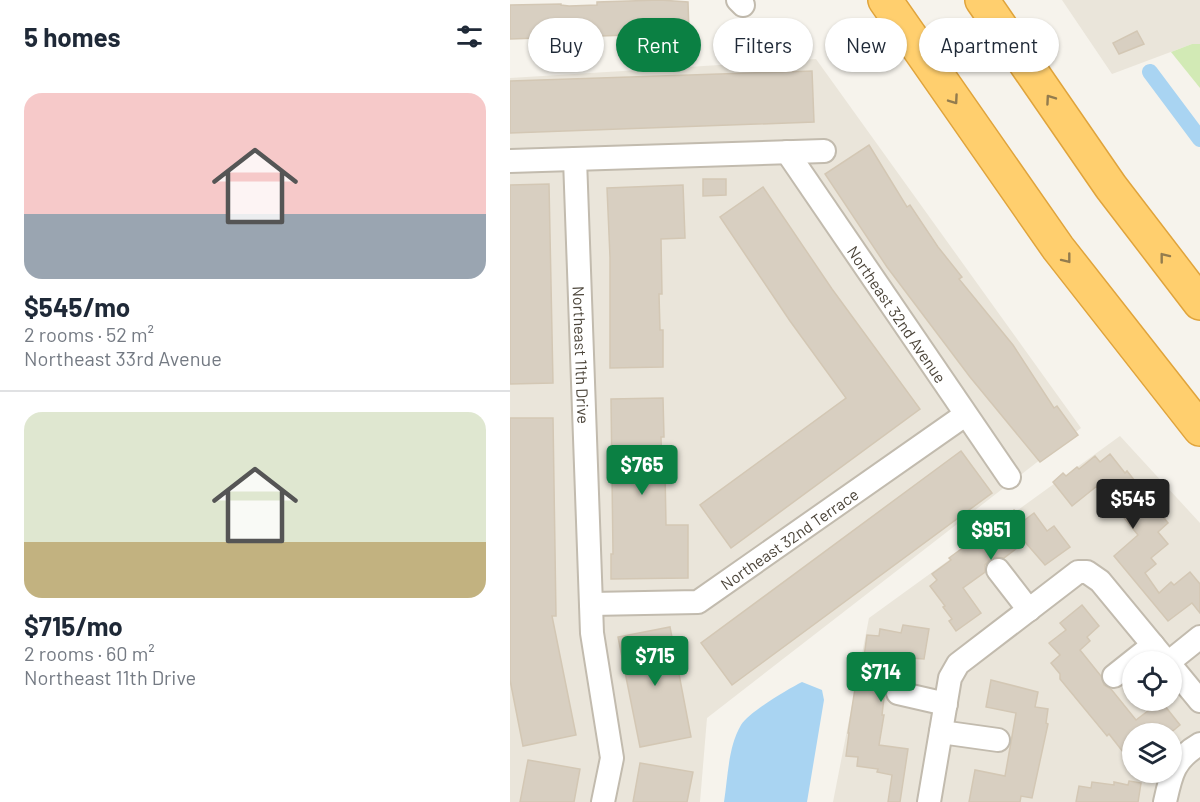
<!DOCTYPE html>
<meta charset="utf-8">
<style>
:root{--surface:#fff;--page:#f2f2f3;--text:#1f2937;--muted:#747a83;--line:#e0e1e3;--accent:#0b8043}
body{margin:0;font-family:Barlow,sans-serif;background:var(--page);color:var(--text);height:100vh;display:flex;flex-direction:column;font-size:22px;white-space:nowrap}
*{box-sizing:border-box;margin:0}
p{font-size:20px;color:var(--muted)}
.icon{flex:none;width:33px;height:33px;fill:none;stroke:currentColor;stroke-width:2;stroke-linecap:round;stroke-linejoin:round}
.map{position:relative;flex:1;overflow:hidden}
.sheet{display:flex;flex-direction:column;background:var(--surface);width:510px}
.sheet>*{flex:none}
.banner{position:absolute;left:18px;top:18px;width:570px;height:54px;display:flex;gap:12px}
.tools{position:absolute;left:612px;top:651px;display:grid;gap:12px}
.tools a{display:grid;place-items:center;width:60px;height:60px;border-radius:50%;background:var(--surface);box-shadow:0 2px 4px #0004;font-size:30px}
.price{position:absolute;translate:-50% -51px;padding:0 14px;border-radius:6px;background:var(--accent);color:#fff;font-size:20px;line-height:39px;filter:drop-shadow(0 2px 3px #0008)}
.price::after{content:'';position:absolute;left:50%;top:36px;width:18px;height:14px;margin-left:-9px;background:inherit;clip-path:polygon(0 0,100% 0,50% 100%)}
.price.selected{background:#222;color:#fff}
ul{padding:0;list-style:none}
li{display:grid;align-content:center;gap:12px;height:318px;padding:0 24px}
li+li{border-top:2px solid var(--line)}
li span{display:grid;place-items:center;height:186px;border-radius:18px;color:#555}
li>.icon{margin-inline-start:auto}
span .icon{width:108px;height:108px;fill:#fffc;stroke-width:1}
li b{font-size:26px}
h2{display:flex;justify-content:space-between;align-items:center;height:72px;padding:0 24px;font-size:26px}
.chip{padding:0 21px;border-radius:27px;background:var(--surface);box-shadow:0 2px 4px #0004;font-size:21px;line-height:54px}
.chip.selected{background:var(--accent);color:#fff}
main{display:flex;flex:1;min-height:0}
.map>svg:first-child{display:block}
.residential{fill:#eae5da;fill-rule:evenodd}
.green{fill:#d2eab5}
.water{fill:#a9d4f2}
.lines{fill:none;stroke-linecap:round;stroke-linejoin:round}
.canal{stroke:#a9d4f2;stroke-width:16}
.building{fill:#d8cfc1;stroke:#d3c7b4;stroke-width:1.5}
.minor-casing{stroke:#c2bbae;stroke-width:26}
.highway-casing{stroke:#e0a43c;stroke-width:36}
.minor{stroke:#fff;stroke-width:22}
.highway{stroke:#ffcf6e;stroke-width:33}
.oneway{stroke:#937c4e}
.labels{text-anchor:middle;dominant-baseline:central;stroke-width:4.5;stroke-linejoin:round;paint-order:stroke}
.street-label{font-size:16px;fill:#4b4439;stroke:#fff}
</style>
<main>
<section class="sheet">
<h2>5 homes<svg class="icon" aria-label="filters" viewBox="0 0 24 24"><path d="M4 7h16M4 17h16"/><circle cx="9" cy="7" r="2"/><circle cx="15" cy="17" r="2"/></svg></h2>
<ul>
<li><span style="background:linear-gradient(#f6c9c9 65%,#9aa5b1 0)"><svg class="icon" aria-label="home" viewBox="0 0 24 24"><path d="M3 11l9-7 9 7M6 9v11h12V9"/></svg></span><div><b>$545/mo</b><p>2 rooms · 52 m²</p><p>Northeast 33rd Avenue</p></div></li>
<li><span style="background:linear-gradient(#dfe7d0 70%,#c2b280 0)"><svg class="icon" aria-label="home" viewBox="0 0 24 24"><path d="M3 11l9-7 9 7M6 9v11h12V9"/></svg></span><div><b>$715/mo</b><p>2 rooms · 60 m²</p><p>Northeast 11th Drive</p></div></li>
</ul>
</section>
<div class="map">
<svg width="690" height="802" viewBox="0 0 690 802">
<rect width="100%" height="100%" fill="#f6f3ec"/>
<g class="residential">
<path d="M552 0H690V44H682L602 74Z"/>
<path d="M306 59 571 428 197 718 190 802H0V78Z"/>
<path d="M610 436 690 523V802H323L359 618ZM622 662H662V700H622ZM622 734H662V772H622Z"/>
</g>
<path class="green" d="M682 44H690V88L661 52Z"/>
<path class="water" d="M292 682 312 690 314 700 297 802H214C218 777 218 747 231 725 239 712 278 689 292 682Z"/>
<g class="lines">
<path class="canal" d="M640 72 690 139"/>
</g>
<g class="building">
<path d="M150 0 178 2 179 33 0 39V5L51 4V5L59 6 87 5V2Z"/>
<path d="M627 31 634 44 609 54 603 43Z"/>
<path d="M302 71 304 122 0 133V81Z"/>
<path d="M359 145 397 207 400 205 428 247 452 277 449 279 503 345 544 408 547 406 568 435 530 462 460 377 377 267 315 174Z"/>
<path d="M193 179H216V195L193 196Z"/>
<path d="M39 184 43 383 0 384V185Z"/>
<path d="M173 185 175 238 151 239 152 294H149L150 330H153V367L100 368V257L97 188Z"/>
<path d="M253 187 322 289 410 409 221 548 190 505 336 398 280 321 210 217Z"/>
<path d="M153 398 154 437H151L152 471 155 470 156 525H178V578L101 579V554H103L101 399Z"/>
<path d="M0 418H43L46 616H42L66 735 13 746 0 680Z"/>
<path d="M451 451 482 493 222 685 191 643Z"/>
<path d="M600 454 615 473 617 471 658 523 648 532 658 544 641 558 646 564 635 573 649 593 661 582 664 585 680 572 690 584V613L682 603 658 621 604 556 628 535 599 499 598 500 587 486 562 506 543 482 553 473 556 476 567 467 569 469 585 456 590 462Z"/>
<path d="M504 510 512 522 524 513 537 531 544 526 560 547 535 565 515 542 494 558 487 557 480 559 475 565V572L453 588 471 613 446 631 439 621 442 619 433 607 435 606 420 586 427 580 422 574 441 560 439 558Z"/>
<path d="M572 605 589 626 577 637 580 641 570 650 591 676 594 685 601 689 626 720 651 701 670 725 659 734H622V744L613 752 599 734 597 736 550 679V674L541 663 550 655 539 643 556 630 550 623Z"/>
<path d="M393 625 419 629 414 659 384 657 379 683 375 689 372 715H374L369 745 398 749 390 802H378L382 775 367 772 368 769 347 766 348 757 336 756 339 733H338L350 657H354L357 635 369 636 370 629 391 633Z"/>
<path d="M160 627 181 737 130 747 108 637Z"/>
<path d="M481 680 528 692 525 707 538 709 536 723 538 724 522 798 511 796 510 802H459L465 770 495 776 501 742 506 713 476 707Z"/>
<path d="M18 760 70 769 64 802H10Z"/>
<path d="M130 763 183 772 177 802H123Z"/>
<path d="M619 781 631 783 628 802H566L569 786 581 788 582 782 604 785V782L618 785Z"/>
</g>
<g class="lines">
<g class="minor-casing">
<g id="minor">
<path d="M228 0 233 5"/>
<path id="s1" d="M277 152 499 477"/>
<path id="s2" d="M65 159 82 633 102 758 93 802"/>
<path d="M0 161 314 151"/>
<path d="M488 570 519 610"/>
<path id="s3" d="M81 604 188 602 455 415"/>
<path d="M659 662 690 637"/>
<path d="M662 667 690 701"/>
<path d="M604 676 643 645"/>
<path d="M388 693 436 704"/>
<path d="M431 732 488 740"/>
<path d="M419 802 440 678 448 664 568 572H577L590 581 657 662"/>
<path d="M655 802C661 774 664 759 690 744"/>
</g>
</g>
<g class="highway-casing">
<g id="highway">
<path d="M375 0 548 248 690 429"/>
<path d="M472 0 601 187 690 303"/>
</g>
</g>
<use href="#minor" class="minor"/>
<use href="#highway" class="highway"/>
</g>
<defs><path id="oneway-chevron" d="M-2-3.5L2.5 0L-2 3.5" fill="none" stroke-width="1.6" stroke-linecap="round" stroke-linejoin="round" transform="scale(1.5)"/></defs>
<g class="oneway">
<use href="#oneway-chevron" transform="translate(540 99) rotate(-125)"/>
<use href="#oneway-chevron" transform="translate(444 100) rotate(55)"/>
<use href="#oneway-chevron" transform="translate(654 257) rotate(-128)"/>
<use href="#oneway-chevron" transform="translate(557 259) rotate(52)"/>
</g>
<g class="labels">
<g class="street-label">
<text stroke="none"><textPath href="#s1" startOffset="196">Northeast 32nd Avenue</textPath></text>
<text stroke="none"><textPath href="#s2" startOffset="196">Northeast 11th Drive</textPath></text>
<text stroke="none"><textPath href="#s3" startOffset="218">Northeast 32nd Terrace</textPath></text>
</g>
</g>
</svg>
<div class="tools">
<a><svg class="icon" aria-label="locate" viewBox="0 0 24 24"><circle cx="12" cy="12" r="6"/><path d="M12 2v4M12 18v4M2 12h4M18 12h4"/></svg></a>
<a><svg class="icon" aria-label="layers" viewBox="0 0 24 24"><path d="M12 4l9 5-9 5-9-5zM3 14l9 5 9-5"/></svg></a>
</div>
<b class="price" style="left:132px;top:496px">$765</b>
<b class="price selected" style="left:623px;top:530px">$545</b>
<b class="price" style="left:481px;top:561px">$951</b>
<b class="price" style="left:145px;top:687px">$715</b>
<b class="price" style="left:371px;top:703px">$714</b>
<div class="banner">
<a class="chip">Buy</a>
<a class="chip selected">Rent</a>
<a class="chip">Filters</a>
<a class="chip">New</a>
<a class="chip">Apartment</a>
</div>
</div>
</main>
